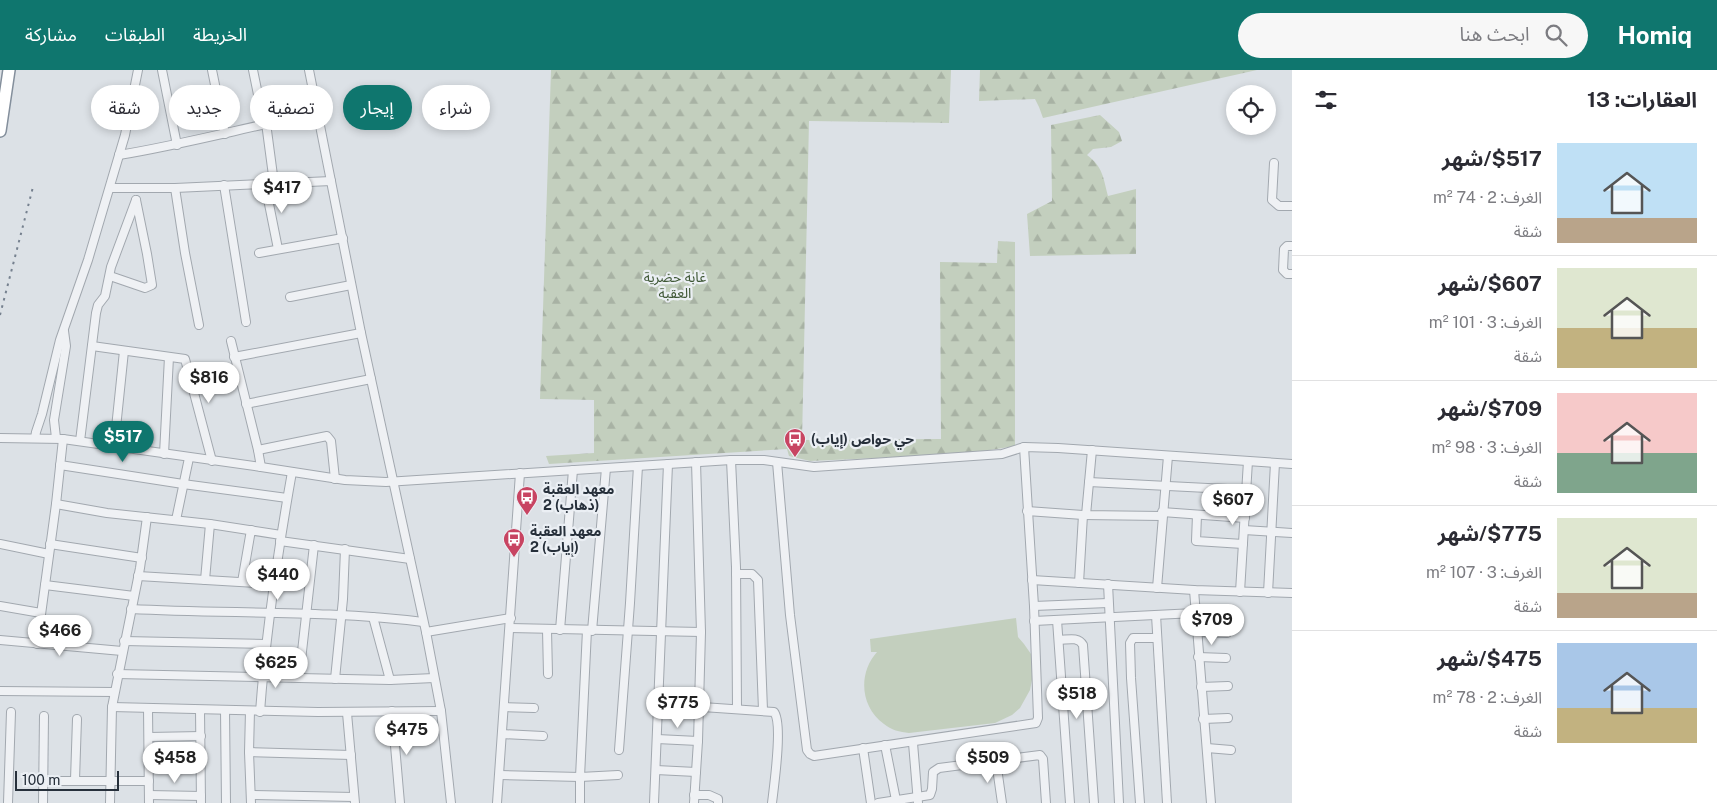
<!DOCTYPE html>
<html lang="ar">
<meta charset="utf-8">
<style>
:root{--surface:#fff;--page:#f7f7f7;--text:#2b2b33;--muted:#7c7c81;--line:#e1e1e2;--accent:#0f766e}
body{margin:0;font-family:"Public Sans","Noto Sans Arabic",sans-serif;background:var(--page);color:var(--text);direction:rtl;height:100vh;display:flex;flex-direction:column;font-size:19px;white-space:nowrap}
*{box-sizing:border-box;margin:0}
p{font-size:16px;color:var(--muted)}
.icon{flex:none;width:28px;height:28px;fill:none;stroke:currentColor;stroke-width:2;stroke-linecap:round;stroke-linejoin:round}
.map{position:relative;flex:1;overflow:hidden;direction:ltr}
.side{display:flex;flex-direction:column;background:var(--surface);width:425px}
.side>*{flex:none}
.top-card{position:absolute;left:15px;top:15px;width:475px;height:45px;direction:rtl;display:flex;gap:10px}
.tools{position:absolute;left:1226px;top:15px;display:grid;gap:10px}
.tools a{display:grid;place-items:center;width:50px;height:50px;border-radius:50%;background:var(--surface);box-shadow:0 2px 8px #0003;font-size:25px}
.scale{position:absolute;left:15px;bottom:12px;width:104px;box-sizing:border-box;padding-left:5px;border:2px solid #27303b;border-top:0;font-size:14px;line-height:18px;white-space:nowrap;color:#27303b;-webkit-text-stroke:4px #ebeff4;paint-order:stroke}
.price{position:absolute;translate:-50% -42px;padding:0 11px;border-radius:18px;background:#fff;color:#222;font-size:16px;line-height:32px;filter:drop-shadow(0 1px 2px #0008)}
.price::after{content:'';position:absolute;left:50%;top:30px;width:15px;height:11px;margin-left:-8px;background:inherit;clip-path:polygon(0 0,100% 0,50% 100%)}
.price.active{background:var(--accent);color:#fff}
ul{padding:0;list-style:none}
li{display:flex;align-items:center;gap:15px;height:125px;padding:0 20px}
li+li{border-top:1px solid var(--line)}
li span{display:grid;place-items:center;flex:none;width:140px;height:100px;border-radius:0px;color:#555}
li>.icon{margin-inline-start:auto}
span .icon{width:60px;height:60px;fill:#fffc;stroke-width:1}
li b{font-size:21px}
h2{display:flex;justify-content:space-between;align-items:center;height:60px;padding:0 20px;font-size:21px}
.tag{padding:0 18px;border-radius:22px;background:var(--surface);box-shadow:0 2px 8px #0003;font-size:18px;line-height:45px}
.tag.active{background:var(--accent);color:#fff}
header{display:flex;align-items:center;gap:30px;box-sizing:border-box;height:70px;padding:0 25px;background:var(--accent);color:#fff}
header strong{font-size:24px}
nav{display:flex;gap:28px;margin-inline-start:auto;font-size:18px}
.search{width:350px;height:45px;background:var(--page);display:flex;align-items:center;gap:12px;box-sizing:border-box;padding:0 18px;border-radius:28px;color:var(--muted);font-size:19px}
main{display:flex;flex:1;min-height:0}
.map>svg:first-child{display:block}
.forest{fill:url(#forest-firs)}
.park{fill:#c3cfbe}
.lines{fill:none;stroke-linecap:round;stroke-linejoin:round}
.minor-casing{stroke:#a2a8af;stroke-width:10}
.highway-casing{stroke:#848f9c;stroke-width:14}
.minor{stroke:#eff1f4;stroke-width:8}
.highway{stroke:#fff;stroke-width:11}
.rail{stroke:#76818f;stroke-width:2;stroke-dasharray:2.5 5;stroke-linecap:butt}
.labels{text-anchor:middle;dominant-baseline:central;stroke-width:4.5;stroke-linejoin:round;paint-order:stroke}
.park-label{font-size:14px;fill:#3d5634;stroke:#ebeff4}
.poi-label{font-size:14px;font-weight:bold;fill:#27303b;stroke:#ebeff4;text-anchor:start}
</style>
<header>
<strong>Homiq</strong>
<div class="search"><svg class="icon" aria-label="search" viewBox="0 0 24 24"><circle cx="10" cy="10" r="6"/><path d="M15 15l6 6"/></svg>ابحث هنا</div>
<nav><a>الخريطة</a><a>الطبقات</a><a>مشاركة</a></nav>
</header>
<main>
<section class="side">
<h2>العقارات: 13<svg class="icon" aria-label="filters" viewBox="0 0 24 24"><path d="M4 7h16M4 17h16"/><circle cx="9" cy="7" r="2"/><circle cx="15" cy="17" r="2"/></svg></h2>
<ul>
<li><span style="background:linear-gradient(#bfe0f5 75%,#b9a48a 0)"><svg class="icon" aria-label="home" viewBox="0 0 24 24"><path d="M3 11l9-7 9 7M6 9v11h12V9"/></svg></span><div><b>$517/شهر</b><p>الغرف: 2 · 74 m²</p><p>شقة</p></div></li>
<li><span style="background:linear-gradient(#dfe7d0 60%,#c2b280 0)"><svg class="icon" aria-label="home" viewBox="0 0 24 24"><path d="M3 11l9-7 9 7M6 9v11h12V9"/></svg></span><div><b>$607/شهر</b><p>الغرف: 3 · 101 m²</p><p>شقة</p></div></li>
<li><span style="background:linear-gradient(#f6c9c9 60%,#7fa58c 0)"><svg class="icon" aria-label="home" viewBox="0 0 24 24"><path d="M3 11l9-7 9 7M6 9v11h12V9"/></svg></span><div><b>$709/شهر</b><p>الغرف: 3 · 98 m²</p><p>شقة</p></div></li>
<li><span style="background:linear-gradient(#dfe7d0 75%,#b9a48a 0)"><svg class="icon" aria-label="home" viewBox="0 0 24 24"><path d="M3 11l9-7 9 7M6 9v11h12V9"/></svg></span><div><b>$775/شهر</b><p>الغرف: 3 · 107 m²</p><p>شقة</p></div></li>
<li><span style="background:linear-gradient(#a9c7e8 65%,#c2b280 0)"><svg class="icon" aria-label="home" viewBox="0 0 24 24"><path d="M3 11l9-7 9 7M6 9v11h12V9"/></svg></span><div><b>$475/شهر</b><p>الغرف: 2 · 78 m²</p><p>شقة</p></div></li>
</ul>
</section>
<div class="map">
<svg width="1292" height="733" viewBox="0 0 1292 733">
<defs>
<pattern id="forest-firs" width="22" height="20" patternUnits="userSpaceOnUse" patternTransform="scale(1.25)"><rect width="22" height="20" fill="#c3cfbe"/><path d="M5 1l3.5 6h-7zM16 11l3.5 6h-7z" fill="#a8b2a4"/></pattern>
</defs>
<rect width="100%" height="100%" fill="#dce1e6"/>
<g class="forest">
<path d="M551 0H951L949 53 809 51 802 370 941 369 940 192 997 193 998 171 1015 172V376L966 384 810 391 789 386 787 379 549 394 546 386 594 383V330L540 329Z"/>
<path d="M980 0H1257L1043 48 1039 37 1035 29 979 31Z"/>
<path d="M1100 45 1119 62 1122 71 1111 77 1093 79 1087 85C1103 97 1103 107 1108 126L1136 119V184L1030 186 1027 144 1052 131 1051 55Z"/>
</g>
<path class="park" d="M1016 548 1018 567 1024 574 1031 584 1034 600 1030 620 1020 638 1012 645 995 653 909 663C900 662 891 660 884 654 860 637 858 603 877 582H871L870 569Z"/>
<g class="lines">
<g class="minor-casing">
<g id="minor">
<path d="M162 0 177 75"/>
<path d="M212 0 225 64"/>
<path d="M253 0 264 54"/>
<path d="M309 0 361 263 426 562 441 641 451 733"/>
<path d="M266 53 274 113"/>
<path d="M119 85C186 74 251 56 318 43"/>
<path d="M1274 93 1272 130 1279 136H1292"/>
<path d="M265 114 278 179"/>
<path d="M224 115 246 252"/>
<path d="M110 118H175L331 111"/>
<path d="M175 118 185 183 199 255"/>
<path d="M1292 176H1287L1284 179 1283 200 1287 204H1292"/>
<path d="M259 183 343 168"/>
<path d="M110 206 145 218 152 215 147 184 136 130"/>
<path d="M290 227 351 215"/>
<path d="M231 271 258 380 261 397"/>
<path d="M92 276 185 289 212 391"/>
<path d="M234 287 361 263"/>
<path d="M246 334 371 309"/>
<path d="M0 368 63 369 261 397 345 410 386 412 731 390H764L814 397 1002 384 1024 377 1058 378 1292 394"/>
<path d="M35 368 36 362 42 344 60 270 88 190 125 65 138 0"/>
<path d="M56 368 54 350 66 276 64 261"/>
<path d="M80 371 96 243 98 235 105 226 111 197 136 130"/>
<path d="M114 377 124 281"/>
<path d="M258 380 327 366 331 371 335 409"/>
<path d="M164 384 169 287"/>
<path d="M731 390 736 497 737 638"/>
<path d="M777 392 790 545 807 680 810 684 814 686 1036 653 1038 648 1034 536 1024 377"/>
<path d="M60 395 183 414 287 428"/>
<path d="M1089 412 1247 420"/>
<path d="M56 434 107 443 210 454 281 465"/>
<path d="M1027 441 1083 445 1162 446"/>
<path d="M1162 442 1245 448"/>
<path d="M1086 445 1092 380"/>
<path d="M1197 445 1196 471 1243 474"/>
<path d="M176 450 189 388"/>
<path d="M1244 460 1292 463"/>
<path d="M280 471 410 489"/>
<path d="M0 474 49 484"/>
<path d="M50 474 142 488"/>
<path d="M736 504H752L758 510 763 640"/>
<path d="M138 506 274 514"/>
<path d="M205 510 210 454"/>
<path d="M1032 510 1194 520 1292 523"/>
<path d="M242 512 251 460"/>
<path d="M1079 513 1083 445"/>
<path d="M1108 514 1119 733"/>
<path d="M45 515 134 526"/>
<path d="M1157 518 1168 386"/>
<path d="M1194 520 1211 733"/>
<path d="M1240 522 1248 391"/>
<path d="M1268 523 1275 393"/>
<path d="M0 536 41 543"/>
<path d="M1034 536 1108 533"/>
<path d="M131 539C228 544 326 540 423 552"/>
<path d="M1156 545 1167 733"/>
<path d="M373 547 390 610"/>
<path d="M1057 550 1070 733"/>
<path d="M1034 551 1195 543"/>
<path d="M510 558 701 562"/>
<path d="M547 560 548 604"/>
<path d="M560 560 573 400"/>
<path d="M592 561 606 398"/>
<path d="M426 562 511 548"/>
<path d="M1197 562 1227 563"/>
<path d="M0 570 122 581"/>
<path d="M1059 570C1067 570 1078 566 1083 575L1094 733"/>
<path d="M124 571 266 574"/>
<path d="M37 574 56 434 63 369"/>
<path d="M1198 587 1226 588"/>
<path d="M117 604 390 610 434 608"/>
<path d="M299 608 314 475"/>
<path d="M335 609 343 529 345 479"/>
<path d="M1201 617 1228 616"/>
<path d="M0 621 114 622"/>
<path d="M659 634 774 642C783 653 774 716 772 733"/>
<path d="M112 637 318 642 441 641"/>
<path d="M504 637 534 638"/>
<path d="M148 638 149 733"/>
<path d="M200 640 201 733"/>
<path d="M225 640 226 733"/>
<path d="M250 641 249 682 251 733"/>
<path d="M392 641 400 733"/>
<path d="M260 642C266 561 278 481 292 402"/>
<path d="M347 643 355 733"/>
<path d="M1203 649 1228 648"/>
<path d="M502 664 543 666"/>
<path d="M149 667 201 666"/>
<path d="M657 669 698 671"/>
<path d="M913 673 918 733"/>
<path d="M885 675 896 730"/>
<path d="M863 678 871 733"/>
<path d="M1207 678 1231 680"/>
<path d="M619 680 630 533 638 396"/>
<path d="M249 682 351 685"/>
<path d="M996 691 1002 733"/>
<path d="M149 693 201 694"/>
<path d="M656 700 696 702"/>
<path d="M500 705 580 707 618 705"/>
<path d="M75 710 77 649"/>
<path d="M42 711H149"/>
<path d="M149 725 201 726"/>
<path d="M251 725 354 727"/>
<path d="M694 725H709L718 729V733"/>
<path d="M8 733 11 642"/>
<path d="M43 733 44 646"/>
<path d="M110 733 112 637 140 498 147 447"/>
<path d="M497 733 520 403"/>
<path d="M580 733V707L587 560"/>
<path d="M654 733 668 394"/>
<path d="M694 733 698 671 701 562 696 392"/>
<path d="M878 733 930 725 932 719 933 702 939 698 1040 685 1043 689 1046 733"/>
<path d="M1140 733 1131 608 1130 573 1133 568H1157"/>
</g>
</g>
<g class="highway-casing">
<path id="highway" d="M0 61 9 0"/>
</g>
<use href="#minor" class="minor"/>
<use href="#highway" class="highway"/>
<path class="rail" d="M0 245 33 117"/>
</g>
<defs>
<g id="bus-pin" transform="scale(1.125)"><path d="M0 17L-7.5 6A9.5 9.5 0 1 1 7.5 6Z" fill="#c84462" stroke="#ebeff4"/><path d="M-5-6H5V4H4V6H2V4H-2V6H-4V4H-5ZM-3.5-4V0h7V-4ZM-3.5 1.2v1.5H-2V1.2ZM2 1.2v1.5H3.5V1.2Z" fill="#fff"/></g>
</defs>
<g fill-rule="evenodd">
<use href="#bus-pin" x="795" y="369"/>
<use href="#bus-pin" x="527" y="427"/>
<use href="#bus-pin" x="514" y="469"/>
</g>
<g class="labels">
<g class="park-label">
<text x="675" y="207">غابة حضرية<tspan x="675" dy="16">العقبة</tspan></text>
</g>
<g class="poi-label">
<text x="811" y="369">حي حواص (إياب)</text>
<text x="543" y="419">معهد العقبة<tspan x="543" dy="16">2 (ذهاب)</tspan></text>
<text x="530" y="461">معهد العقبة<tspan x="530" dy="16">2 (إياب)</tspan></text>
</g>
</g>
</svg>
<div class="tools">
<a><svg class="icon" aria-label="locate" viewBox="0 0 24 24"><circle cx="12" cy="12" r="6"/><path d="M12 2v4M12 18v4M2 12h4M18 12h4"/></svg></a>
</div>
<div class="scale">100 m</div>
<b class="price" style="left:282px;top:144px">$417</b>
<b class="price" style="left:209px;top:334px">$816</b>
<b class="price active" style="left:123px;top:393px">$517</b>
<b class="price" style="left:1233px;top:456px">$607</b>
<b class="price" style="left:278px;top:531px">$440</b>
<b class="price" style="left:1212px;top:576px">$709</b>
<b class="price" style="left:60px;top:587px">$466</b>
<b class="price" style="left:276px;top:619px">$625</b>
<b class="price" style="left:1077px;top:650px">$518</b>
<b class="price" style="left:678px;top:659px">$775</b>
<b class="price" style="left:407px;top:686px">$475</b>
<b class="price" style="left:175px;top:714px">$458</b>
<b class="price" style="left:988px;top:714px">$509</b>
<div class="top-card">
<a class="tag">شراء</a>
<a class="tag active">إيجار</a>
<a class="tag">تصفية</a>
<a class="tag">جديد</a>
<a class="tag">شقة</a>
</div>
</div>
</main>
